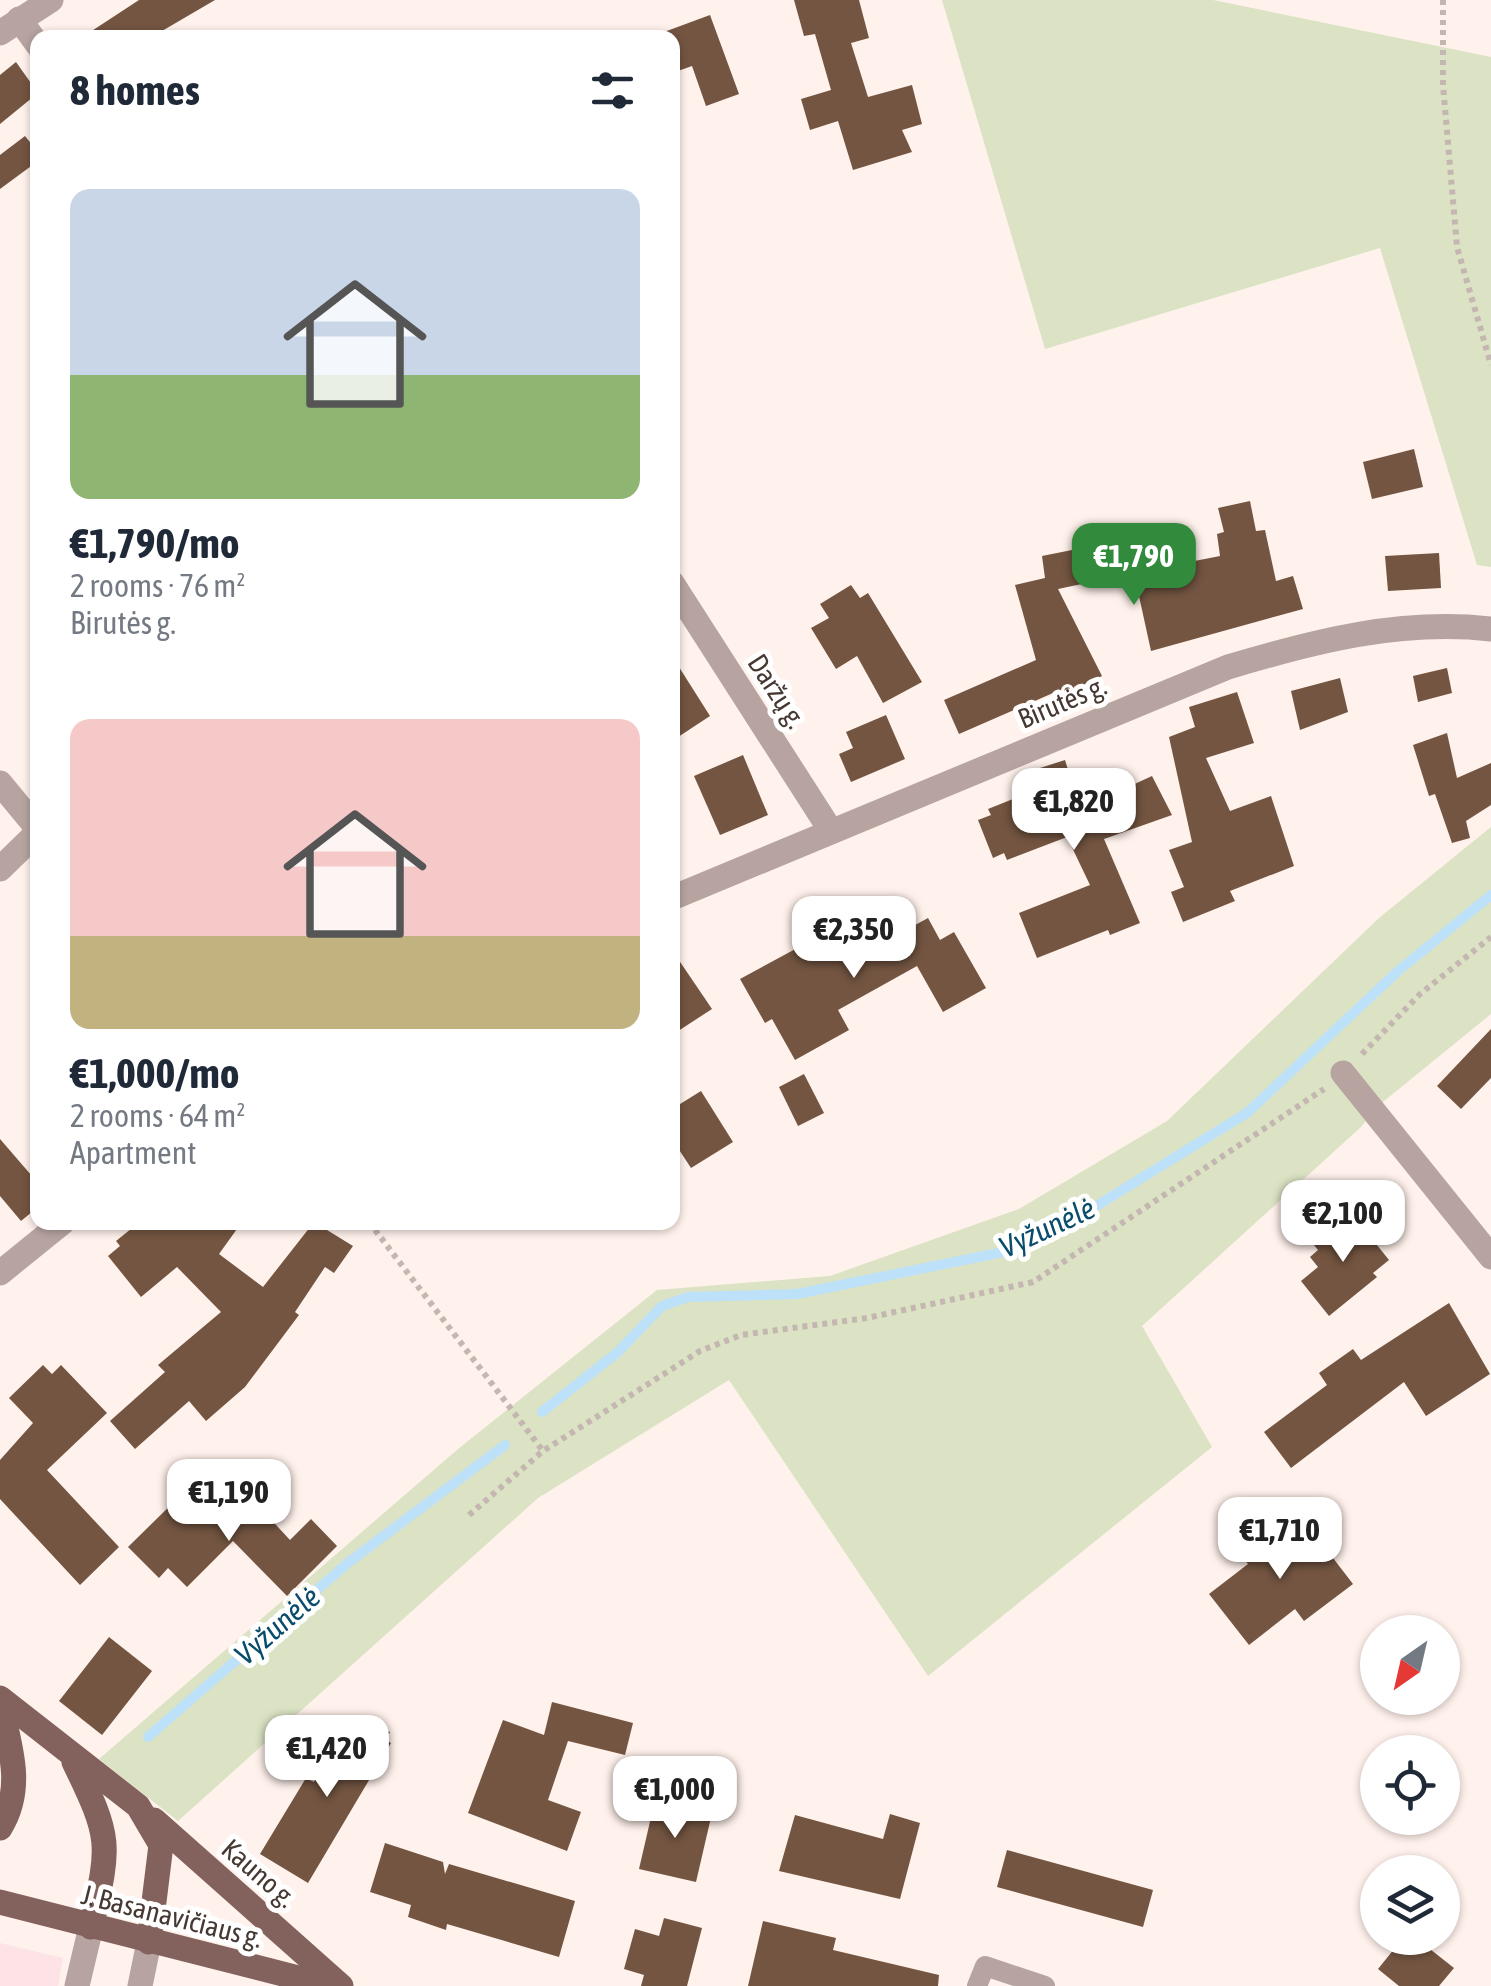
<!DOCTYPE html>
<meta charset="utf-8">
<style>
:root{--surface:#fff;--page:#f2f2f3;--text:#1f2937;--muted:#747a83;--accent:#328b3c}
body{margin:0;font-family:"Asap Condensed",sans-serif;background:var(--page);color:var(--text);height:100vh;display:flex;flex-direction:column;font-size:38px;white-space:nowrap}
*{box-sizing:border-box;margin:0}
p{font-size:32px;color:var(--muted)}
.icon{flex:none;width:55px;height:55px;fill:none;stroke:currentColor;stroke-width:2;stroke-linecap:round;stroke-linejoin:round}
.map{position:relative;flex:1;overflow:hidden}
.drawer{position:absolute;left:30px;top:30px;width:650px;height:1200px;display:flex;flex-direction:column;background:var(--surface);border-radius:20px;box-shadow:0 2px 8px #0004}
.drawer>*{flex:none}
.needle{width:65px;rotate:214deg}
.fabs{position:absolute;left:1360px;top:1615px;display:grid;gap:20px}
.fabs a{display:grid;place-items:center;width:100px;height:100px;border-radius:50%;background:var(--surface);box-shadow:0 2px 8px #0004;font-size:50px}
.price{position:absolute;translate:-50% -85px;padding:0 22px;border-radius:20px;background:#fff;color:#222;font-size:32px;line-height:65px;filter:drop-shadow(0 2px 5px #0008)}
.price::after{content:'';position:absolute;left:50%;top:60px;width:30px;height:22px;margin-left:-15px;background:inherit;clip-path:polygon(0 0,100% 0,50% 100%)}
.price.on{background:var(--accent);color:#fff}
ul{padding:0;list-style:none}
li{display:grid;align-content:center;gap:20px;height:530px;padding:0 40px}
li span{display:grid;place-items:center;height:310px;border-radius:20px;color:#555}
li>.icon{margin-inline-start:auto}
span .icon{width:180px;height:180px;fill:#fffc;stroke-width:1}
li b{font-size:42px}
h2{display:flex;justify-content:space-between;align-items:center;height:120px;padding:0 40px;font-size:42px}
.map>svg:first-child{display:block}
.commercial{fill:#fee3e6}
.green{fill:#dbe3c4}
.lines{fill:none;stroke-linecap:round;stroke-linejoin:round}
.stream{stroke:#bce1f9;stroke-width:10}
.building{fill:#735541}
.path{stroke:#c4b6b0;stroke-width:6;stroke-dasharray:5 5;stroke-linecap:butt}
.service{stroke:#b7a4a1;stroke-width:20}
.minor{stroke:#b7a4a1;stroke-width:25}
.primary{stroke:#83625d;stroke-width:25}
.labels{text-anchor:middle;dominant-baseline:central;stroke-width:10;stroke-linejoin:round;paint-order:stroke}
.street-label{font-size:28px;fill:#463933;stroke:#fff}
.water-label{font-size:30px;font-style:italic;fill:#094c6c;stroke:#fff}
</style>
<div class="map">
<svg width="1491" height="1986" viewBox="0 0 1491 1986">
<rect width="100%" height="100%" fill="#fff1eb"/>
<path class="commercial" d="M0 1943 63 1958 58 1986H0Z"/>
<g class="green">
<path d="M942 0H1213L1491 57V567L1477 565 1380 248 1045 349Z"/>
<path d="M1491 827V1014L1378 1106 1361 1127 1142 1326 1212 1447 928 1676 729 1380 538 1498 178 1821 99 1759 458 1449 657 1290 830 1276 1019 1209 1167 1121 1379 918Z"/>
</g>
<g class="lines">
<g class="stream">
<path d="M542 1412 618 1352 662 1306 688 1297 797 1294 1013 1250 1059 1229 1247 1113 1398 971 1491 895"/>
<path d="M148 1737 349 1562 505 1445"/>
</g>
</g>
<g class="building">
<path d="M139 0H215L150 38H81Z"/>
<path d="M794 0H859L869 38 851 43 868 97 912 85 922 124 902 130 912 152 853 170 838 121 810 130 801 99 831 90 815 34 804 36Z"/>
<path d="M710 15 739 94 706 106 692 66 678 71 672 38H666L664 32Z"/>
<path d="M16 62 38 93 0 124V75Z"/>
<path d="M25 136 38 152V161L0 189V155Z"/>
<path d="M1414 449 1423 487 1372 499 1363 462Z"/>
<path d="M1250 501 1256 531 1265 530 1276 581 1293 576 1303 609 1151 651 1134 573 1058 589 1102 676 1056 699 1053 693 959 734 944 700 1036 660 1015 585 1045 578 1042 556 1127 539 1126 533 1160 526 1169 566 1220 556 1217 534 1224 532 1218 508Z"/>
<path d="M1439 553 1441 588 1388 591 1385 556Z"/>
<path d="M851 585 860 598 868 593 922 682 883 703 857 656 836 669 811 628 829 618 820 604Z"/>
<path d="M672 656 710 716 672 741Z"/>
<path d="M1447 668 1452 693 1418 702 1413 676Z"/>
<path d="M1340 678 1348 712 1300 730 1291 691Z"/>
<path d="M1237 692 1254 743 1206 758 1230 811 1271 796 1294 866 1230 891 1235 901 1183 922 1171 892 1184 887 1169 850 1192 842 1169 737 1195 727 1189 707Z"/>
<path d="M886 715 905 759 851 782 839 754 853 748 846 732Z"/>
<path d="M1447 733 1457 778 1491 763V805L1466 821 1470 838 1452 843 1435 794 1429 796 1413 745Z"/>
<path d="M743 755 768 815 720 835 694 776Z"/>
<path d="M1065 760 1080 809 1152 776 1172 815 1104 839 1140 923 1110 935 1108 930 1037 958 1019 913 1090 885 1067 837 1007 860 1004 853 993 858 978 820 991 815 988 809 1046 786 1040 768Z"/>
<path d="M928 918 940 940 954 932 986 988 943 1012 917 966 838 1010 849 1030 795 1060 772 1019 765 1023 740 979 812 940 817 949 847 932 860 955Z"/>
<path d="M672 950 712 1009 672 1035Z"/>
<path d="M1491 1029V1078L1461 1109 1437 1086Z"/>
<path d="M804 1074 824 1113 798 1126 779 1087Z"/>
<path d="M701 1091 733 1142 691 1168 672 1139V1109Z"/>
<path d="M0 1139 38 1183V1207L21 1221 0 1196Z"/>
<path d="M1352 1214 1389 1260 1373 1273 1377 1277 1329 1316 1301 1281 1318 1267 1310 1257 1318 1250 1314 1245Z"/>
<path d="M151 1222H242L219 1254 263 1287 314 1222 353 1246 334 1273 325 1267 295 1312 299 1315 245 1387 206 1421 189 1401 135 1449 110 1421 165 1372 158 1365 221 1312 177 1267 141 1297 108 1256 120 1246 116 1241 137 1224 141 1230Z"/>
<path d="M1449 1303 1490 1374 1426 1416 1404 1382 1291 1468 1264 1432 1327 1385 1319 1373 1353 1349 1361 1360Z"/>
<path d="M43 1365 52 1374 61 1365 107 1413 47 1470 119 1547 80 1585 0 1499V1460L33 1423 9 1398Z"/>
<path d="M185 1491 222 1528 251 1498 290 1540 311 1519 337 1546 287 1596 233 1541 187 1587 168 1568 159 1578 128 1547Z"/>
<path d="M1287 1518 1303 1540 1313 1532 1353 1584 1304 1621 1295 1609 1249 1645 1209 1594 1248 1564 1240 1554Z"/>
<path d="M109 1637 152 1671 102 1735 59 1701Z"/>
<path d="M552 1702 633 1723 625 1755 568 1741 548 1800 581 1812 567 1851 468 1813 503 1720 544 1735Z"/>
<path d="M359 1717 390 1732 386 1740 391 1743 308 1883 260 1854 306 1778 314 1782 342 1722 354 1728Z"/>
<path d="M655 1800 712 1813 696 1882 639 1869Z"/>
<path d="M890 1814 920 1823 900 1899 779 1871 795 1815 883 1839Z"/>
<path d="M385 1843 443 1862 445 1874 449 1864 575 1901 559 1957 447 1924 446 1930 408 1917 411 1905 370 1892Z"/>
<path d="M1007 1850 1153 1890 1143 1927 997 1887Z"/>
<path d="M664 1918 702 1928 687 1986H641L644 1975 624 1969 635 1929 659 1936Z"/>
<path d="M763 1921 836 1938 833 1950 939 1975 938 1986H748Z"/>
<path d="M1403 1938H1416L1454 1968 1439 1986H1399L1378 1969Z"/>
</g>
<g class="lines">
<g class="path">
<path d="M1443 0V85L1457 247 1491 365"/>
<path d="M1362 1054 1419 995 1491 937"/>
<path d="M369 1222 543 1451"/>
<path d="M469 1515 543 1451 700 1351 741 1335 867 1318 1033 1282 1324 1089"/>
</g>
<path class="service" d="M977 1986 985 1966 1045 1986"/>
<g class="minor">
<path d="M19 19 38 45"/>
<path d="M0 33 51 0"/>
<path d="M672 583 831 831"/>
<path d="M0 783 38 829"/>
<path d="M0 869 38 832"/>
<path d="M672 898 1228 667C1315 641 1400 619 1491 629"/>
<path d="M1343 1073 1491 1257"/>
<path d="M0 1273 63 1222"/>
<path d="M77 1986 91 1927"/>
<path d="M140 1986 149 1942"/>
</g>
<g class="primary">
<path d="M0 1698 138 1806 161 1845 149 1942"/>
<path d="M0 1703C10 1746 25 1788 0 1828"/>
<path d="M74 1762C112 1840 110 1844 91 1927"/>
<path d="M154 1820 341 1986"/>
<path d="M0 1902 330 1986"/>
</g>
</g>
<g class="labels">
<g class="street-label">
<text transform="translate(777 691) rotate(57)">Daržų g.</text>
<text transform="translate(1062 702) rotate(-23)">Birutės g.</text>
<text transform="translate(259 1873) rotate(41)">Kauno g.</text>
<text transform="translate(172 1916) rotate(14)">J. Basanavičiaus g.</text>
</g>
<g class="water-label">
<text transform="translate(1047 1227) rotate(-25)">Vyžunėlė</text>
<text transform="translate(277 1625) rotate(-41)">Vyžunėlė</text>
</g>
</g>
</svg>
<div class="fabs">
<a><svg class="needle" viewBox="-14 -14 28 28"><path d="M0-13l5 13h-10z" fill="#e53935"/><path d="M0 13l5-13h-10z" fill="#747a83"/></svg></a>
<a><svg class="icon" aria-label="locate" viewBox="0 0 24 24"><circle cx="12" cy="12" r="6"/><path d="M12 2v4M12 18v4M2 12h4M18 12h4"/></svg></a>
<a><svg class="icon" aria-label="layers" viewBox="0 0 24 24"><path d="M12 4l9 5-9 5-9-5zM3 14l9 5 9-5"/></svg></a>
</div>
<b class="price on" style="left:1134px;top:608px">€1,790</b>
<b class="price" style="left:1074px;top:853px">€1,820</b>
<b class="price" style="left:854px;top:981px">€2,350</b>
<b class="price" style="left:1343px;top:1265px">€2,100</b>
<b class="price" style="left:229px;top:1544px">€1,190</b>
<b class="price" style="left:1280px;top:1582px">€1,710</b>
<b class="price" style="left:327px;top:1800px">€1,420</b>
<b class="price" style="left:675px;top:1841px">€1,000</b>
<section class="drawer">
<h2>8 homes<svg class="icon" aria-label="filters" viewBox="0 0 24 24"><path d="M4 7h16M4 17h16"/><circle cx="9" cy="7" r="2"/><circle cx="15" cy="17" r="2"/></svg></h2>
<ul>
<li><span style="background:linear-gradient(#c9d6e8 60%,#8fb573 0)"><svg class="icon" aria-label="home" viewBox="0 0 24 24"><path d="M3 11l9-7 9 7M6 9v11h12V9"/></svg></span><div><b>€1,790/mo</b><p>2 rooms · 76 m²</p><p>Birutės g.</p></div></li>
<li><span style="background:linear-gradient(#f6c9c9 70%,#c2b280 0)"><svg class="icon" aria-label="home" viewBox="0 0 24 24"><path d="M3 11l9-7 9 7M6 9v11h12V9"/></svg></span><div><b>€1,000/mo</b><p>2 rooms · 64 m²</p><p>Apartment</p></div></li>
</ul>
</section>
</div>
